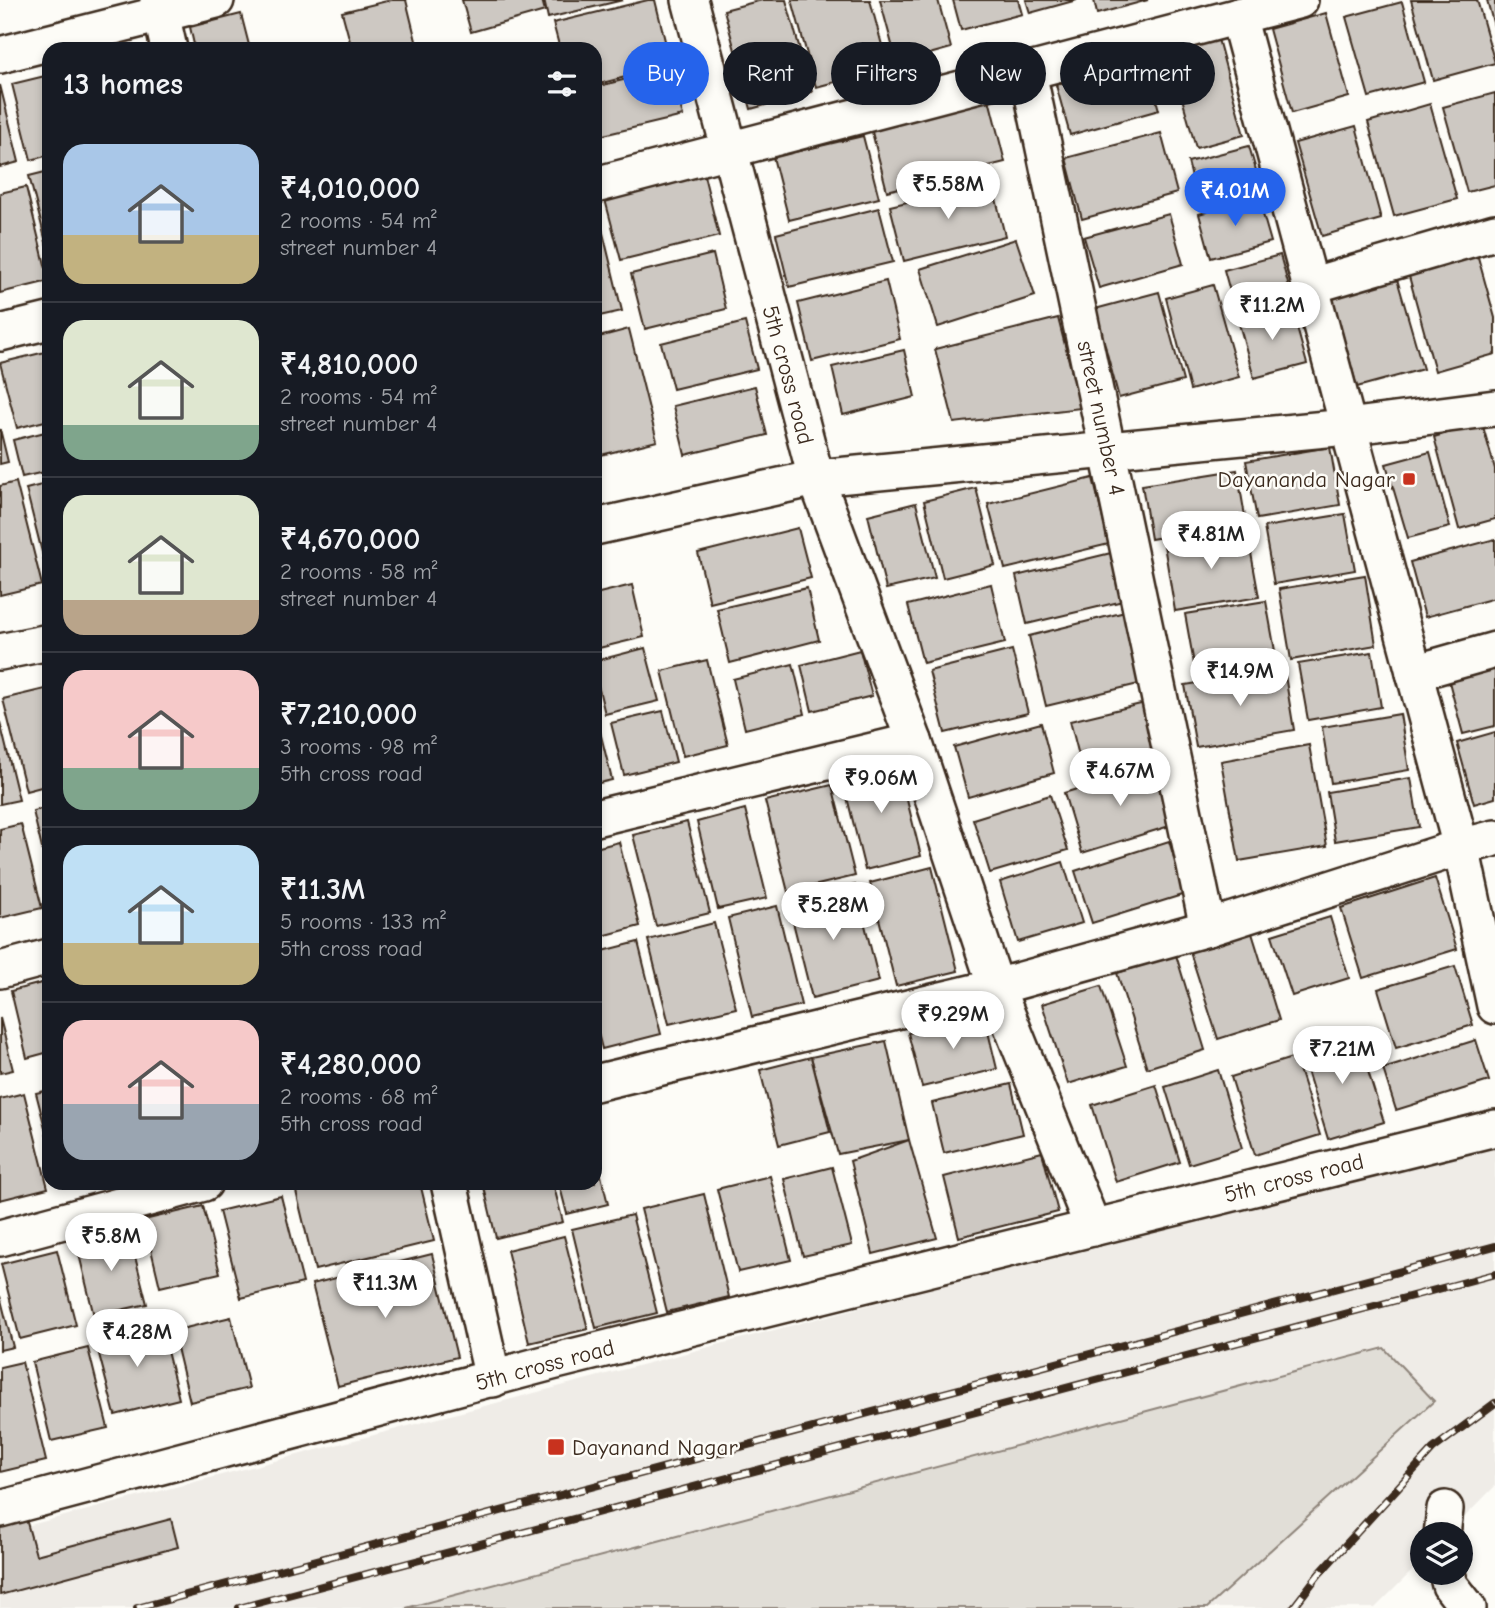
<!DOCTYPE html>
<meta charset="utf-8">
<style>
:root{--surface:#171b24;--page:#242831;--text:#f1f3f6;--muted:#9ea1a6;--line:#363941;--accent:#2563eb}
body{margin:0;font-family:"Comic Neue",sans-serif;background:var(--page);color:var(--text);height:100vh;display:flex;flex-direction:column;font-size:26px;white-space:nowrap}
*{box-sizing:border-box;margin:0}
p{font-size:23px;color:var(--muted)}
.icon{flex:none;width:38px;height:38px;fill:none;stroke:currentColor;stroke-width:2;stroke-linecap:round;stroke-linejoin:round}
.map{position:relative;flex:1;overflow:hidden}
.drawer{position:absolute;left:42px;top:42px;width:560px;height:1148px;display:flex;flex-direction:column;background:var(--surface);border-radius:21px;box-shadow:0 4px 10px #0003}
.drawer>*{flex:none}
.top-card{position:absolute;left:623px;top:42px;width:665px;height:63px;display:flex;gap:14px}
.tools{position:absolute;left:1410px;top:1522px;display:grid;gap:14px}
.tools a{display:grid;place-items:center;width:63px;height:63px;border-radius:50%;background:var(--surface);box-shadow:0 4px 10px #0003;font-size:35px}
.price{position:absolute;translate:-50% -60px;padding:0 16px;border-radius:24px;background:#fff;color:#222;font-size:23px;line-height:46px;filter:drop-shadow(0 2px 4px #0008)}
.price::after{content:'';position:absolute;left:50%;top:42px;width:21px;height:16px;margin-left:-10px;background:inherit;clip-path:polygon(0 0,100% 0,50% 100%)}
.price.selected{background:var(--accent);color:#fff}
ul{padding:0;list-style:none}
li{display:flex;align-items:center;gap:21px;height:175px;padding:0 21px}
li+li{border-top:2px solid var(--line)}
li span{display:grid;place-items:center;flex:none;width:196px;height:140px;border-radius:21px;color:#555}
li>.icon{margin-inline-start:auto}
span .icon{width:84px;height:84px;fill:#fffc;stroke-width:1}
li b{font-size:30px}
h2{display:flex;justify-content:space-between;align-items:center;height:84px;padding:0 21px;font-size:30px}
.tag{padding:0 24px;border-radius:32px;background:var(--surface);box-shadow:0 4px 10px #0003;font-size:24px;line-height:63px}
.tag.selected{background:var(--accent);color:#fff}
.map>svg:first-child{display:block}
.built{fill:#efece7}
.green{fill:#e1ded7;stroke:#8e847a;stroke-width:2}
.building{fill:#cdc8c2;stroke:#3b2a1e;stroke-width:2}
.lines{fill:none;stroke-linecap:round;stroke-linejoin:round}
.minor-casing{stroke:#3b2a1e;stroke-width:40}
.minor{stroke:#fdfcf7;stroke-width:35}
.rail-casing{stroke:#3b2a1e;stroke-width:8}
.rail{stroke:#fdfcf7;stroke-width:5;stroke-dasharray:16;stroke-linecap:butt}
.poi-dot{fill:#c8321e;stroke:#fdfcf7;stroke-width:2.5}
.labels{text-anchor:middle;dominant-baseline:central;stroke-width:5;stroke-linejoin:round;paint-order:stroke}
.street-label{font-size:23px;fill:#3b2a1e;stroke:#fdfcf7}
.poi-label{font-size:23px;fill:#3b2a1e;stroke:#fdfcf7;text-anchor:end}
</style>
<div class="map">
<svg width="1495" height="1608" viewBox="0 0 1495 1608">
<rect width="100%" height="100%" fill="#fdfcf7"/>
<filter id="ink" filterUnits="userSpaceOnUse"><feTurbulence type="fractalNoise" baseFrequency=".0143" numOctaves="2"/><feDisplacementMap in="SourceGraphic" scale="14" xChannelSelector="R" yChannelSelector="G"/><feConvolveMatrix kernelMatrix="1 2 1 2 8 2 1 2 1" color-interpolation-filters="sRGB"/></filter>
<g filter="url(#ink)">
<path class="built" d="M1495 1141V1486L1447 1535H1423V1560L1375 1608H1207L1298 1524 1384 1348 406 1608H0V1533Z"/>
<path class="green" d="M1384 1348 1434 1401 1207 1608H406Z"/>
<g class="building">
<path d="M391 0H406L418 49H352L342 12Z"/>
<path d="M462 0H542L545 11 471 32Z"/>
<path d="M544 0H623L548 18Z"/>
<path d="M648 0H655L671 65 595 85V49H560L553 23Z"/>
<path d="M762 0H786L812 92 751 109 724 10Z"/>
<path d="M792 0H870L888 68 816 87Z"/>
<path d="M880 0H938L951 48 897 63Z"/>
<path d="M953 0H1018L1022 14 961 30Z"/>
<path d="M1026 0H1077L1030 13Z"/>
<path d="M1094 0H1148L1097 14Z"/>
<path d="M1411 0H1477L1495 63 1433 80Z"/>
<path d="M1487 0H1495V30Z"/>
<path d="M1402 2 1424 82 1369 97 1346 17Z"/>
<path d="M1326 13 1349 97 1292 113 1269 29Z"/>
<path d="M241 14 250 49H195L190 27Z"/>
<path d="M1218 39 1244 135 1196 148 1169 52Z"/>
<path d="M1145 60 1159 110 1070 135 1056 85Z"/>
<path d="M671 68 683 116 595 137V87Z"/>
<path d="M49 75V155L31 160 12 84Z"/>
<path d="M0 85 19 162 0 167Z"/>
<path d="M1495 93V185L1467 192 1443 107Z"/>
<path d="M989 99 1005 162 887 191 871 128Z"/>
<path d="M1430 104 1457 199 1394 216 1368 122Z"/>
<path d="M1356 126 1381 219 1322 236 1295 143Z"/>
<path d="M1161 133 1177 193 1082 219 1066 158Z"/>
<path d="M863 136 879 198 789 220 773 157Z"/>
<path d="M1249 146 1260 184 1198 201 1188 162Z"/>
<path d="M702 167 719 236 621 260 603 192Z"/>
<path d="M49 171V254L29 176Z"/>
<path d="M992 182 1005 236 904 261 890 206Z"/>
<path d="M26 187 49 281 0 293V193Z"/>
<path d="M1258 197 1271 242 1211 258 1199 214Z"/>
<path d="M595 200 622 311 595 317Z"/>
<path d="M879 208 893 262 789 287 776 234Z"/>
<path d="M1169 214 1183 264 1099 288 1084 237Z"/>
<path d="M1016 239 1035 296 938 327 920 269Z"/>
<path d="M1476 250 1495 318V354L1435 371 1407 269Z"/>
<path d="M713 254 726 309 645 329 631 274Z"/>
<path d="M1280 255 1292 298 1236 313 1224 270Z"/>
<path d="M1397 279 1423 369 1357 387 1332 296Z"/>
<path d="M886 281 900 339 812 361 798 303Z"/>
<path d="M1213 285 1239 377 1190 390 1166 298Z"/>
<path d="M1159 292 1183 381 1119 398 1095 309Z"/>
<path d="M1291 306 1307 364 1254 378 1238 320Z"/>
<path d="M1058 318 1081 408 954 423 935 349Z"/>
<path d="M745 322 757 369 673 389 661 343Z"/>
<path d="M629 329 657 441 601 455 595 429V338Z"/>
<path d="M904 350 915 397 843 415 832 367Z"/>
<path d="M49 351V420L17 428 0 363Z"/>
<path d="M755 386 767 435 685 455 673 406Z"/>
<path d="M1482 423 1495 469V519L1459 529 1434 437Z"/>
<path d="M0 429 8 462 0 464Z"/>
<path d="M49 431V471L22 477 13 440Z"/>
<path d="M1330 447 1340 505 1257 519 1246 461Z"/>
<path d="M1430 452 1450 527 1408 538 1386 464Z"/>
<path d="M1237 470 1246 522 1151 539 1142 485Z"/>
<path d="M1093 478 1109 544 1005 569 988 504Z"/>
<path d="M16 482 42 585 0 595V486Z"/>
<path d="M49 483V572H47L26 489Z"/>
<path d="M976 488 995 565 943 578 924 501Z"/>
<path d="M916 503 935 578 886 589 868 515Z"/>
<path d="M1345 514 1355 570 1274 584 1264 527Z"/>
<path d="M798 528 811 578 710 603 698 553Z"/>
<path d="M1247 531 1259 597 1175 611 1164 545Z"/>
<path d="M1495 539V598L1425 617 1410 562Z"/>
<path d="M1111 553 1123 601 1027 624 1016 576Z"/>
<path d="M1365 575 1376 645 1291 660 1279 589Z"/>
<path d="M991 584 1005 643 923 663 908 605Z"/>
<path d="M632 585 644 637 595 649V594Z"/>
<path d="M807 588 819 640 730 663 717 609Z"/>
<path d="M1266 601 1277 662 1196 675 1185 614Z"/>
<path d="M1129 611 1147 682 1046 706 1029 636Z"/>
<path d="M645 648 659 701 605 714 595 673V661Z"/>
<path d="M860 650 872 696 812 711 801 665Z"/>
<path d="M1012 650 1028 713 945 733 929 671Z"/>
<path d="M1372 652 1381 707 1308 720 1298 664Z"/>
<path d="M707 660 728 745 683 756 662 671Z"/>
<path d="M793 664 805 714 745 729 733 679Z"/>
<path d="M1495 665V726L1463 734 1448 678Z"/>
<path d="M1284 669 1294 730 1196 747 1185 685Z"/>
<path d="M49 688V785L26 791 3 699Z"/>
<path d="M1145 703 1158 757 1084 775 1070 721Z"/>
<path d="M595 711 612 780 595 784Z"/>
<path d="M663 711 676 762 624 775 611 723Z"/>
<path d="M1400 714 1409 770 1331 783 1322 727Z"/>
<path d="M0 722 19 800 0 804Z"/>
<path d="M1041 723 1054 773 968 797 954 747Z"/>
<path d="M1495 732V798L1474 804 1457 743Z"/>
<path d="M1309 745 1327 846 1239 861 1221 761Z"/>
<path d="M897 760 921 856 865 870 841 773Z"/>
<path d="M1158 764 1176 824 1082 853 1064 793Z"/>
<path d="M1411 778 1419 827 1335 841 1327 792Z"/>
<path d="M832 785 855 876 788 892 765 801Z"/>
<path d="M1050 795 1068 850 990 873 973 819Z"/>
<path d="M49 807V878L33 811Z"/>
<path d="M745 809 767 898 718 909 697 822Z"/>
<path d="M687 822 710 913 656 926 633 835Z"/>
<path d="M21 824 42 908 0 918V829Z"/>
<path d="M1169 841 1185 894 1092 923 1075 871Z"/>
<path d="M619 842 640 926 595 938V848Z"/>
<path d="M1063 862 1082 923 1018 942 1000 882Z"/>
<path d="M932 867 958 971 896 986 870 883Z"/>
<path d="M1435 878 1457 949 1363 978 1341 908Z"/>
<path d="M855 885 879 981 812 998 788 902Z"/>
<path d="M777 906 801 1005 752 1017 728 918Z"/>
<path d="M1330 917 1349 978 1292 996 1272 935Z"/>
<path d="M714 923 736 1008 669 1024 648 940Z"/>
<path d="M1252 933 1279 1020 1218 1039 1190 952Z"/>
<path d="M638 942 661 1034 602 1049 595 1021V953Z"/>
<path d="M1176 955 1205 1050 1147 1068 1117 973Z"/>
<path d="M1455 966 1473 1025 1396 1048 1378 989Z"/>
<path d="M49 981V1052L27 1058 11 991Z"/>
<path d="M1101 986 1127 1066 1068 1084 1042 1004Z"/>
<path d="M984 1015 997 1069 922 1087 908 1033Z"/>
<path d="M0 1018 13 1070 0 1073Z"/>
<path d="M1356 1033 1384 1122 1328 1139 1301 1051Z"/>
<path d="M1476 1040 1489 1081 1396 1110 1383 1069Z"/>
<path d="M886 1041 909 1140 838 1154 811 1057Z"/>
<path d="M811 1057 830 1132 779 1145 760 1070Z"/>
<path d="M1295 1057 1320 1135 1255 1155 1231 1077Z"/>
<path d="M1218 1070 1242 1148 1189 1164 1165 1087Z"/>
<path d="M1011 1084 1023 1134 944 1153 932 1103Z"/>
<path d="M1156 1085 1180 1162 1116 1182 1092 1105Z"/>
<path d="M49 1090V1143L36 1093Z"/>
<path d="M24 1093 48 1188 0 1200V1099Z"/>
<path d="M909 1140 937 1238 873 1254 850 1161Z"/>
<path d="M595 1151 608 1204 567 1214 559 1183H595Z"/>
<path d="M1042 1152 1058 1212 959 1237 944 1177Z"/>
<path d="M832 1167 852 1245 803 1256 784 1179Z"/>
<path d="M770 1176 791 1260 738 1272 717 1189Z"/>
<path d="M294 1183H420L434 1241 315 1270Z"/>
<path d="M501 1183H553L563 1222 496 1238 484 1187Z"/>
<path d="M704 1194 729 1297 667 1312 641 1209Z"/>
<path d="M281 1196 303 1283 241 1298 219 1211Z"/>
<path d="M203 1206 220 1273 160 1287 144 1220Z"/>
<path d="M632 1215 657 1313 596 1328 572 1229Z"/>
<path d="M128 1229 147 1304 94 1316 76 1242Z"/>
<path d="M564 1236 588 1329 529 1343 507 1250Z"/>
<path d="M57 1250 76 1325 20 1339 1 1264Z"/>
<path d="M432 1254 457 1357 338 1386 312 1284Z"/>
<path d="M0 1296 13 1347 0 1350Z"/>
<path d="M231 1317 249 1388 190 1402 173 1331Z"/>
<path d="M160 1323 179 1399 115 1415 95 1339Z"/>
<path d="M88 1348 108 1428 51 1441 32 1362Z"/>
<path d="M22 1362 46 1461 0 1472V1367Z"/>
<path d="M23 1508 36 1555 171 1519 178 1547 0 1595V1513Z"/>
</g>
<g class="lines">
<g class="minor-casing">
<g id="minor">
<path d="M158 0 169 49"/>
<path d="M690 0 816 478 914 741 996 987 1093 1228"/>
<path d="M1238 16 1461 847 1495 1006"/>
<path d="M0 55 216 0"/>
<path d="M1028 72 1208 928"/>
<path d="M595 185 1300 0"/>
<path d="M1310 286 1495 232"/>
<path d="M0 333 49 321"/>
<path d="M595 527 816 478 1347 427 1495 408"/>
<path d="M0 652 49 642"/>
<path d="M1414 673 1495 650"/>
<path d="M595 818 914 741"/>
<path d="M0 970 49 957"/>
<path d="M595 1083 996 987 1208 928 1461 847 1495 838"/>
<path d="M449 1183 493 1379"/>
<path d="M0 1238 204 1183"/>
<path d="M0 1509 552 1362 1495 1128"/>
<path d="M1442 1535 1445 1509"/>
<path d="M1447 1573 1450 1585 1468 1608"/>
</g>
</g>
<use href="#minor" class="minor"/>
<g class="rail-casing">
<g id="rail">
<path d="M137 1608 1495 1246"/>
<path d="M239 1608 1495 1274"/>
<path d="M1293 1608 1319 1574 1433 1449 1495 1403"/>
</g>
</g>
<use href="#rail" class="rail"/>
</g>
</g>
<g class="poi-dot">
<rect x="1402" y="472" width="14" height="14" rx="3.5"/>
<rect x="547" y="1438" width="18" height="18" rx="3.5"/>
</g>
<g class="labels">
<g class="street-label">
<text transform="translate(788 375) rotate(75)">5th cross road</text>
<text transform="translate(1101 418) rotate(78)">street number 4</text>
<text transform="translate(1294 1178) rotate(-14)">5th cross road</text>
<text transform="translate(545 1365) rotate(-15)">5th cross road</text>
</g>
<g class="poi-label">
<text x="1395" y="479">Dayananda Nagar</text>
<text x="572" y="1447" text-anchor="start">Dayanand Nagar</text>
</g>
</g>
</svg>
<div class="tools">
<a><svg class="icon" aria-label="layers" viewBox="0 0 24 24"><path d="M12 4l9 5-9 5-9-5zM3 14l9 5 9-5"/></svg></a>
</div>
<b class="price" style="left:948px;top:221px">₹5.58M</b>
<b class="price selected" style="left:1235px;top:228px">₹4.01M</b>
<b class="price" style="left:1272px;top:342px">₹11.2M</b>
<b class="price" style="left:1211px;top:571px">₹4.81M</b>
<b class="price" style="left:1240px;top:708px">₹14.9M</b>
<b class="price" style="left:1120px;top:808px">₹4.67M</b>
<b class="price" style="left:881px;top:815px">₹9.06M</b>
<b class="price" style="left:833px;top:942px">₹5.28M</b>
<b class="price" style="left:953px;top:1051px">₹9.29M</b>
<b class="price" style="left:1342px;top:1086px">₹7.21M</b>
<b class="price" style="left:111px;top:1273px">₹5.8M</b>
<b class="price" style="left:385px;top:1320px">₹11.3M</b>
<b class="price" style="left:137px;top:1369px">₹4.28M</b>
<div class="top-card">
<a class="tag selected">Buy</a>
<a class="tag">Rent</a>
<a class="tag">Filters</a>
<a class="tag">New</a>
<a class="tag">Apartment</a>
</div>
<section class="drawer">
<h2>13 homes<svg class="icon" aria-label="filters" viewBox="0 0 24 24"><path d="M4 7h16M4 17h16"/><circle cx="9" cy="7" r="2"/><circle cx="15" cy="17" r="2"/></svg></h2>
<ul>
<li><span style="background:linear-gradient(#a9c7e8 65%,#c2b280 0)"><svg class="icon" aria-label="home" viewBox="0 0 24 24"><path d="M3 11l9-7 9 7M6 9v11h12V9"/></svg></span><div><b>₹4,010,000</b><p>2 rooms · 54 m²</p><p>street number 4</p></div></li>
<li><span style="background:linear-gradient(#dfe7d0 75%,#7fa58c 0)"><svg class="icon" aria-label="home" viewBox="0 0 24 24"><path d="M3 11l9-7 9 7M6 9v11h12V9"/></svg></span><div><b>₹4,810,000</b><p>2 rooms · 54 m²</p><p>street number 4</p></div></li>
<li><span style="background:linear-gradient(#dfe7d0 75%,#b9a48a 0)"><svg class="icon" aria-label="home" viewBox="0 0 24 24"><path d="M3 11l9-7 9 7M6 9v11h12V9"/></svg></span><div><b>₹4,670,000</b><p>2 rooms · 58 m²</p><p>street number 4</p></div></li>
<li><span style="background:linear-gradient(#f6c9c9 70%,#7fa58c 0)"><svg class="icon" aria-label="home" viewBox="0 0 24 24"><path d="M3 11l9-7 9 7M6 9v11h12V9"/></svg></span><div><b>₹7,210,000</b><p>3 rooms · 98 m²</p><p>5th cross road</p></div></li>
<li><span style="background:linear-gradient(#bfe0f5 70%,#c2b280 0)"><svg class="icon" aria-label="home" viewBox="0 0 24 24"><path d="M3 11l9-7 9 7M6 9v11h12V9"/></svg></span><div><b>₹11.3M</b><p>5 rooms · 133 m²</p><p>5th cross road</p></div></li>
<li><span style="background:linear-gradient(#f6c9c9 60%,#9aa5b1 0)"><svg class="icon" aria-label="home" viewBox="0 0 24 24"><path d="M3 11l9-7 9 7M6 9v11h12V9"/></svg></span><div><b>₹4,280,000</b><p>2 rooms · 68 m²</p><p>5th cross road</p></div></li>
</ul>
</section>
</div>
